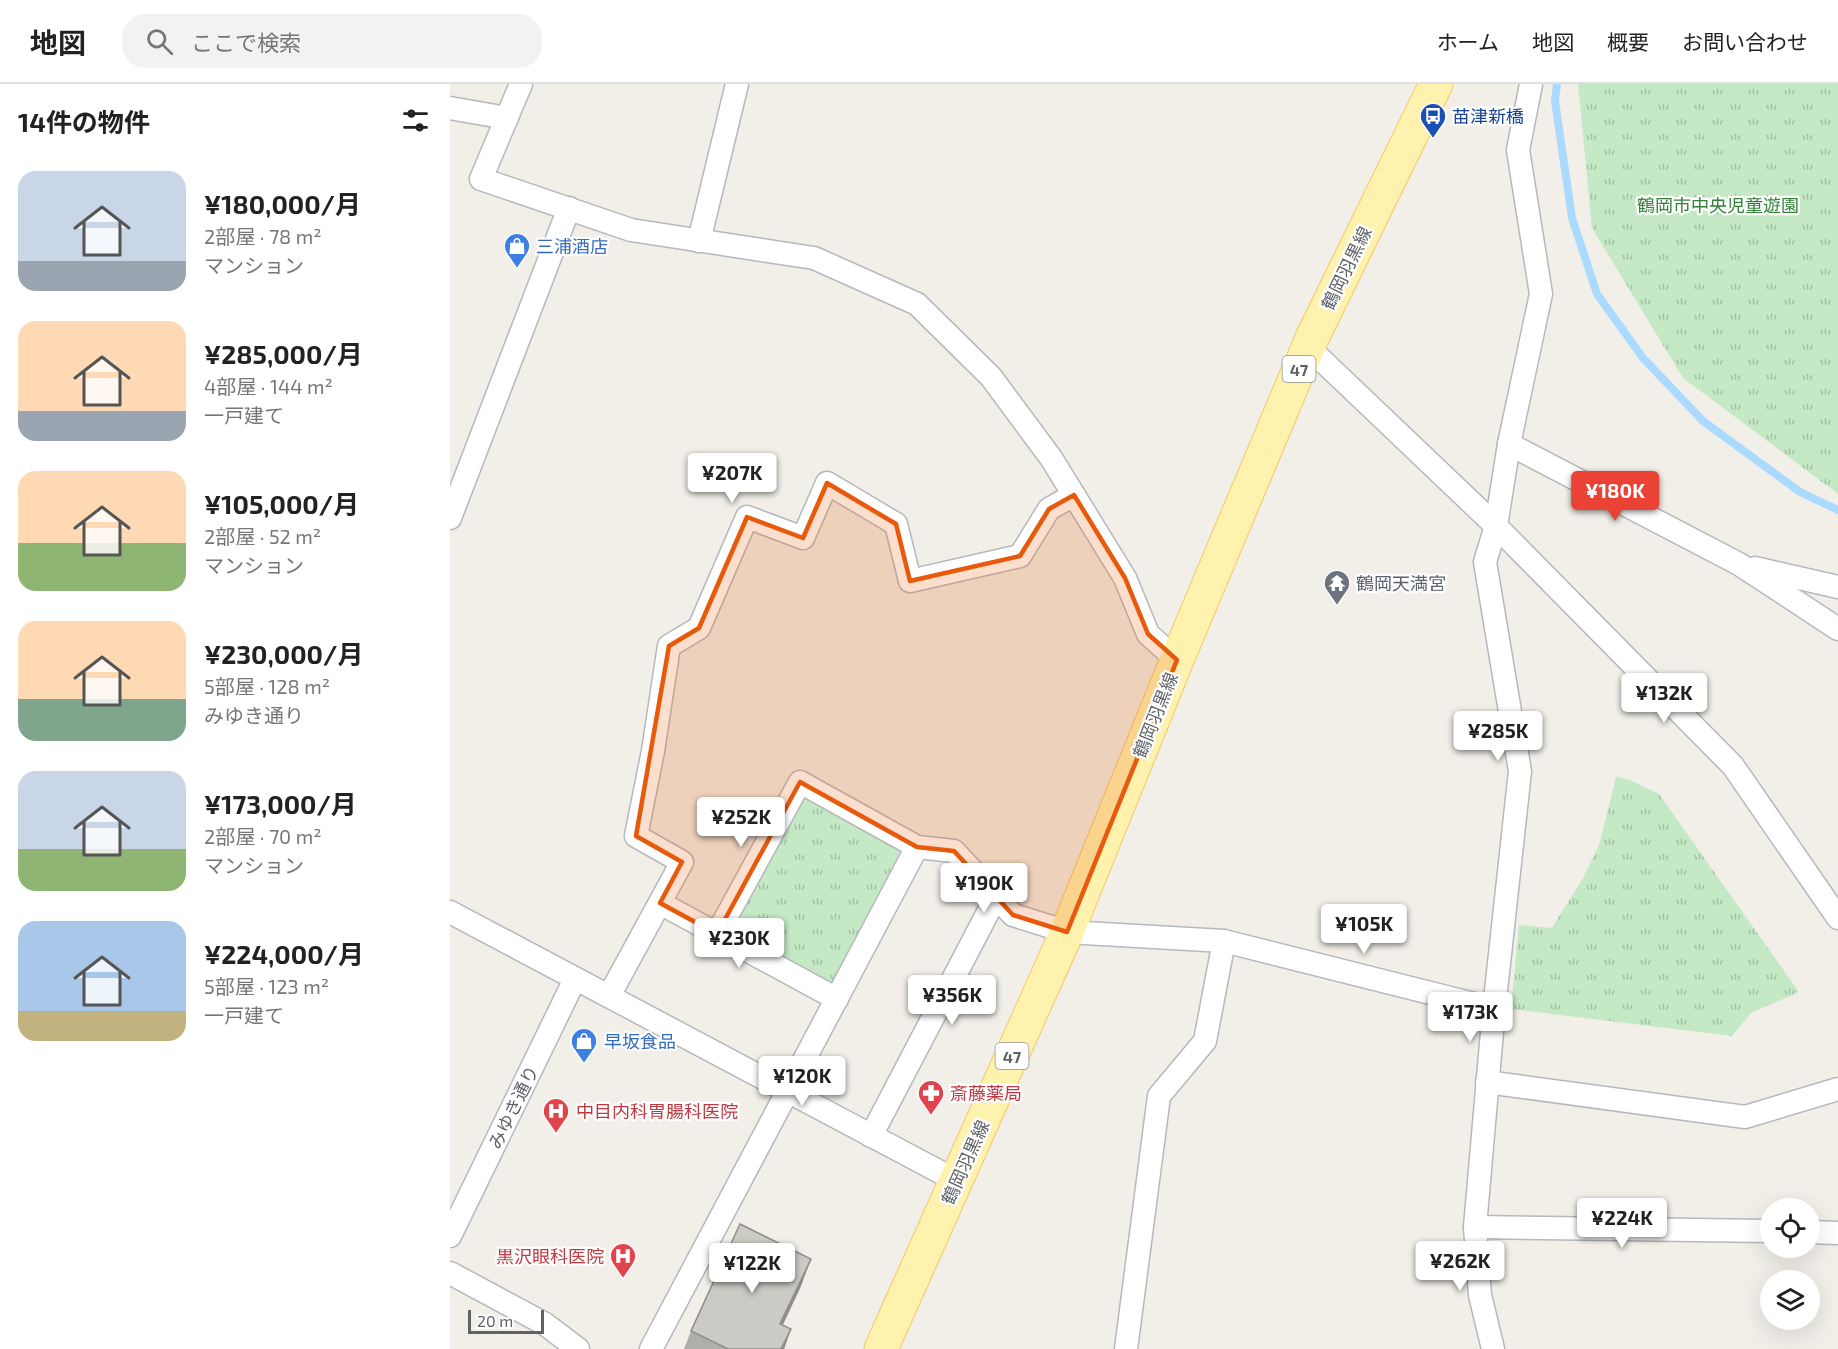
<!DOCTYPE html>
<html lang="ja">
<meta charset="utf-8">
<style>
:root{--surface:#fff;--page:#f2f2f2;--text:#222;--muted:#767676;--line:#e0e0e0;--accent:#ea4335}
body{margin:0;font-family:"Exo 2","Noto Sans JP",sans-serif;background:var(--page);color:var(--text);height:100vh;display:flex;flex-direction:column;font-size:22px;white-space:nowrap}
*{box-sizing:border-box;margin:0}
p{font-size:20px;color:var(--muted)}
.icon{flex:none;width:33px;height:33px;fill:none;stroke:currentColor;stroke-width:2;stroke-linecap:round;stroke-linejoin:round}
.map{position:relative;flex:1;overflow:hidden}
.drawer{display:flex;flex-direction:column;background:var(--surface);width:450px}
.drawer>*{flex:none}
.buttons{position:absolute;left:1310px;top:1114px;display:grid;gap:12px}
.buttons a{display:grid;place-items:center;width:60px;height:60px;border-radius:50%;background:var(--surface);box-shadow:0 6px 24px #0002;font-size:30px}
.scale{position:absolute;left:18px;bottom:15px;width:76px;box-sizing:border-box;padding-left:6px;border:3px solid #5f6368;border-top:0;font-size:16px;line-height:21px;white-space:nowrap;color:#5f6368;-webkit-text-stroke:4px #fff;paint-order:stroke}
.price{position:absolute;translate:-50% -51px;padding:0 14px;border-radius:6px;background:#fff;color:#222;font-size:20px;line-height:39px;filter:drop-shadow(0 2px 3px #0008)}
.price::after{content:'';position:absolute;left:50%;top:36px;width:18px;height:14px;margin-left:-9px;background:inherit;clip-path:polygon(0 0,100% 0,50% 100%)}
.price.current{background:var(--accent);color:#fff}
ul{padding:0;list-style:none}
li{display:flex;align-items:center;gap:18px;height:150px;padding:0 18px}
li span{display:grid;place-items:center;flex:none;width:168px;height:120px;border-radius:18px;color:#555}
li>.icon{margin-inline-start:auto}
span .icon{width:72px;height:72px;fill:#fffc;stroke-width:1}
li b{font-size:26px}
h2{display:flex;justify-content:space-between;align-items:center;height:72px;padding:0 18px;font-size:26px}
header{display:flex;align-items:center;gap:36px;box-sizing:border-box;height:84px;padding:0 30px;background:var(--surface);border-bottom:2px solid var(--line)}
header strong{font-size:28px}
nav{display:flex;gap:33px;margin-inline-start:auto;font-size:21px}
.search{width:420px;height:54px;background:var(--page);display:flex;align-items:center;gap:15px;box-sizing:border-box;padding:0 21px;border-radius:24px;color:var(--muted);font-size:22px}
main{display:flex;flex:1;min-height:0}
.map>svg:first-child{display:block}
.grass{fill:url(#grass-tufts)}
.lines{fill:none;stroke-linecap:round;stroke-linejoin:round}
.stream{stroke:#aadaff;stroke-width:8}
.street-casing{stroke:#b5b8bc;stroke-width:25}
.primary-casing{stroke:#f2c960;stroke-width:35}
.street{stroke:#fff;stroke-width:22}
.primary{stroke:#fff2af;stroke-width:33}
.wall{fill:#afaea9}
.shaded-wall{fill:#8f8d8a}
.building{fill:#cccac5;stroke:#8f8d8a;stroke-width:1.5}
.marked{fill:#e8590c;fill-opacity:0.2;stroke:#e8590c;stroke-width:4.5;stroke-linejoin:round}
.labels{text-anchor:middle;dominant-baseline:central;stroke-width:4.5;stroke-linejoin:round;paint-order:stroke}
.shield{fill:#fff;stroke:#8f9295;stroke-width:1.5}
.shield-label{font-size:16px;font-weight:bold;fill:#5f6368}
.transit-label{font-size:18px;fill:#164399;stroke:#fff;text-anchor:start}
.park-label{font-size:18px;fill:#348238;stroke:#fff}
.shop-label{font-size:18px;fill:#366cbe;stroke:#fff;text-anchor:start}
.street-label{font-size:18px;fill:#5f6368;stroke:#fff}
.worship-label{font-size:18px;fill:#5b616d;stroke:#fff;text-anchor:start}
.health-label{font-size:18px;fill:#be3a42;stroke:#fff;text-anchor:start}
</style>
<header>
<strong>地図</strong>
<div class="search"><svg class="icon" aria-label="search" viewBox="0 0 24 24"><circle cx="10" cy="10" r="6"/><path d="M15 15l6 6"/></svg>ここで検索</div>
<nav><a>ホーム</a><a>地図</a><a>概要</a><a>お問い合わせ</a></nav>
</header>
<main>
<section class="drawer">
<h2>14件の物件<svg class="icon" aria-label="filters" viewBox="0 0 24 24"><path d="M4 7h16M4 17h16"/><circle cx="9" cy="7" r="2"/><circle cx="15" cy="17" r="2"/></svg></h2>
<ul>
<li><span style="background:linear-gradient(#c9d6e8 75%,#9aa5b1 0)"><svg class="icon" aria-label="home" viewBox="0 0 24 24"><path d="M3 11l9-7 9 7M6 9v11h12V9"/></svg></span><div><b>¥180,000/月</b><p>2部屋 · 78 m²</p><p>マンション</p></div></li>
<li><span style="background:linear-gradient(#ffd9b3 75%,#9aa5b1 0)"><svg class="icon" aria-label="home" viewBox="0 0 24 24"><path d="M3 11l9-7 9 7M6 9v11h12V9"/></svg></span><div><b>¥285,000/月</b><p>4部屋 · 144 m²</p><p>一戸建て</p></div></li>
<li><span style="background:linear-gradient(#ffd9b3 60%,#8fb573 0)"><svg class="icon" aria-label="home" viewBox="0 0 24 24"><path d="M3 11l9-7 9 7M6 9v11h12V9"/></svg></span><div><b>¥105,000/月</b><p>2部屋 · 52 m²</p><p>マンション</p></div></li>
<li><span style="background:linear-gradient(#ffd9b3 65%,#7fa58c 0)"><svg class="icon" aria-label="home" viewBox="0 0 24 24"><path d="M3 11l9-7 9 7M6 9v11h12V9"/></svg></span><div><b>¥230,000/月</b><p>5部屋 · 128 m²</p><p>みゆき通り</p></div></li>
<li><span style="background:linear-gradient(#c9d6e8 65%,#8fb573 0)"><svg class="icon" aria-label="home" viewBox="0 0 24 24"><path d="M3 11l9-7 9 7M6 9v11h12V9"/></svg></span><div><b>¥173,000/月</b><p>2部屋 · 70 m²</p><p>マンション</p></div></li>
<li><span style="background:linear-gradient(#a9c7e8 75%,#c2b280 0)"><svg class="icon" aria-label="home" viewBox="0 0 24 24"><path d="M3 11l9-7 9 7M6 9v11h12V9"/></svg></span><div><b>¥224,000/月</b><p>5部屋 · 123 m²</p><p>一戸建て</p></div></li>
</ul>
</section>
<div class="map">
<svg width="1388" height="1265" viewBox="0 0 1388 1265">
<defs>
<pattern id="grass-tufts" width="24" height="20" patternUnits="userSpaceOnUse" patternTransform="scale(1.5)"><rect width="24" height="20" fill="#c5e8c5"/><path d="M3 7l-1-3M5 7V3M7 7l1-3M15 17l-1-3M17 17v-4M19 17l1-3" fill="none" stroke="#a3c0a4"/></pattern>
</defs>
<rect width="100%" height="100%" fill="#f1efe8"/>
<g class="grass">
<path d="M1128 0H1388V410L1233 294 1142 144Z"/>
<path d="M1166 693 1178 695 1209 710 1349 908 1301 929 1282 952 1061 925 1069 841 1102 844 1133 794 1149 761Z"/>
<path d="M352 708 456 767 383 906 277 849Z"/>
</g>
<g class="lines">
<path class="stream" d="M1107 0 1105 17 1122 134 1147 210 1193 274 1253 337 1350 408 1388 426"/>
<g class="street-casing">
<g id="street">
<path d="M71 0 31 95 181 146 364 174 467 220 541 293 601 374 675 494 698 550 727 576"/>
<path d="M0 24 57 34"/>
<path d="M249 157 287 0"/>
<path d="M858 263 1046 442 1283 682 1388 834"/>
<path d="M1059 360 1289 480 1388 545"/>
<path d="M0 434 119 124"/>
<path d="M1305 484 1388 503"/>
<path d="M210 819 387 915"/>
<path d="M0 828 507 1097"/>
<path d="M267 850 350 698 467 763 504 767 563 831 617 848 774 857 1044 925"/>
<path d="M159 912 232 778 186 752 203 667 219 562 249 544 297 433 353 454 377 399 446 440 460 497 570 472 599 425 624 411"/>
<path d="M1037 998 1295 1033 1388 1005"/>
<path d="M421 1052 546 813"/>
<path d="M1025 1143 1320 1147"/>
<path d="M1359 1148 1388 1149"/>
<path d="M0 1152 125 895"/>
<path d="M0 1189 95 1240 128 1265"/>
<path d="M201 1265 467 763"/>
<path d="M676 1265 709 1012 755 957 774 857"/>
<path d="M1043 1265 1030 1211 1025 1143 1044 925 1070 687 1035 478 1046 442 1059 360 1091 210 1068 66 1081 0"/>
</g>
</g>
<g class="primary-casing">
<path id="primary" d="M431 1265 617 848 727 576 862 254 986 0"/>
</g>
<use href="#street" class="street"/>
<use href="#primary" class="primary"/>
</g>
<path class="wall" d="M351 1202 333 1241 341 1245 334 1265H234L241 1247Z"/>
<g class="shaded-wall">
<path d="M361 1175 351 1202 321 1265 330 1240Z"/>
<path d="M341 1245 334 1265H331Z"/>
</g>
<path class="building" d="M290 1140 361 1175 330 1240 341 1245 331 1265H278L241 1247Z"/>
<path class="marked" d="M377 399 446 440 460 497 570 472 599 425 624 411 675 494 698 550 727 576 617 848 563 831 504 767 467 763 350 698 267 850 210 819 232 778 186 752 219 562 249 544 297 433 353 454Z"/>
<defs>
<g id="bus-pin" transform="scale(1.35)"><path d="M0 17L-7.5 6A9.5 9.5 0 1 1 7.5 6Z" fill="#1a4fb4" stroke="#fff"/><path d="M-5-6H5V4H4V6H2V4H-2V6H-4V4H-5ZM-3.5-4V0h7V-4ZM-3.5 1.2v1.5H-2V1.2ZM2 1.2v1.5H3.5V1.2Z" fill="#fff"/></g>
<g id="shop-pin" transform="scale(1.35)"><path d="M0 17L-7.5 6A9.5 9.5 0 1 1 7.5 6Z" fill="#3f7fe0" stroke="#fff"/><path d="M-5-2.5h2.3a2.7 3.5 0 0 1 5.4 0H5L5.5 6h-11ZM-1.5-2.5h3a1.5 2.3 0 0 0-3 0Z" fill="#fff"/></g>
<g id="temple-pin" transform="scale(1.35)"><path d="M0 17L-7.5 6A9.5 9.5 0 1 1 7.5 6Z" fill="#6b7280" stroke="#fff"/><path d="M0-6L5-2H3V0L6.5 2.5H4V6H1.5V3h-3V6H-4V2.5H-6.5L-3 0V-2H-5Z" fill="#fff"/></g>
<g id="pharmacy-pin" transform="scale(1.35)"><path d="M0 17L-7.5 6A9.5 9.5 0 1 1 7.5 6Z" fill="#e0444e" stroke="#fff"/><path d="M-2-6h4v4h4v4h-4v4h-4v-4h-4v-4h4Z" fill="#fff"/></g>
<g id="hospital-pin" transform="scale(1.35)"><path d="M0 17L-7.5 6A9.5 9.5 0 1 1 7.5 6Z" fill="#e0444e" stroke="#fff"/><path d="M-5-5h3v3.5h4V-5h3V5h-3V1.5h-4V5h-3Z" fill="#fff"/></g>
</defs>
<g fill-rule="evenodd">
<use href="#bus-pin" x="983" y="32"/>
<use href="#shop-pin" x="67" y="162"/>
<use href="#temple-pin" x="887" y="499"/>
<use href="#shop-pin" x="134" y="957"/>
<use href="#pharmacy-pin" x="481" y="1009"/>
<use href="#hospital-pin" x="106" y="1027"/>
<use href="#hospital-pin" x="173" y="1172"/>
</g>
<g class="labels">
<g class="shield">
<rect x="832.5" y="272" width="33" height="26" rx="4.5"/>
<rect x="545.5" y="959" width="33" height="26" rx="4.5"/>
</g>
<g class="shield-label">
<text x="849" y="285">47</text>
<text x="562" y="972">47</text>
</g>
<g class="transit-label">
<text x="1002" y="32">苗津新橋</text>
</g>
<g class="park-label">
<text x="1268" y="121">鶴岡市中央児童遊園</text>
</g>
<g class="shop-label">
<text x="86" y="162">三浦酒店</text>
<text x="154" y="957">早坂食品</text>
</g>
<g class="street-label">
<text transform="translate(896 184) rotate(-64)">鶴岡羽黒線</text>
<text transform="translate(705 631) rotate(-68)">鶴岡羽黒線</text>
<text transform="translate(63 1023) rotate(-64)">みゆき通り</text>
<text transform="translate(515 1078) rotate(-66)">鶴岡羽黒線</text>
</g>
<g class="worship-label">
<text x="906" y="499">鶴岡天満宮</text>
</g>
<g class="health-label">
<text x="500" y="1009">斎藤薬局</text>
<text x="126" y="1027">中目内科胃腸科医院</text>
<text x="154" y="1172" text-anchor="end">黒沢眼科医院</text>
</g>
</g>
</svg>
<div class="buttons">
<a><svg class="icon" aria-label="locate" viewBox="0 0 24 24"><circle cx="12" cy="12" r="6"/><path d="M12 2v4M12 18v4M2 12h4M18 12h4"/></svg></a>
<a><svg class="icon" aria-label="layers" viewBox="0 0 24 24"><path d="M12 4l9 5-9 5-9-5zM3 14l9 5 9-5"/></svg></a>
</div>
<div class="scale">20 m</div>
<b class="price" style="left:282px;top:420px">¥207K</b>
<b class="price current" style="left:1165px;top:438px">¥180K</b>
<b class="price" style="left:1214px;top:640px">¥132K</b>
<b class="price" style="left:1048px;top:678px">¥285K</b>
<b class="price" style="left:291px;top:764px">¥252K</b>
<b class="price" style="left:534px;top:830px">¥190K</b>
<b class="price" style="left:914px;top:871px">¥105K</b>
<b class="price" style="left:289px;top:885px">¥230K</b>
<b class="price" style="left:502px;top:942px">¥356K</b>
<b class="price" style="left:1020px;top:959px">¥173K</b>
<b class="price" style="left:352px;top:1023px">¥120K</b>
<b class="price" style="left:1172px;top:1165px">¥224K</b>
<b class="price" style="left:1010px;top:1208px">¥262K</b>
<b class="price" style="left:302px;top:1210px">¥122K</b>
</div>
</main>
